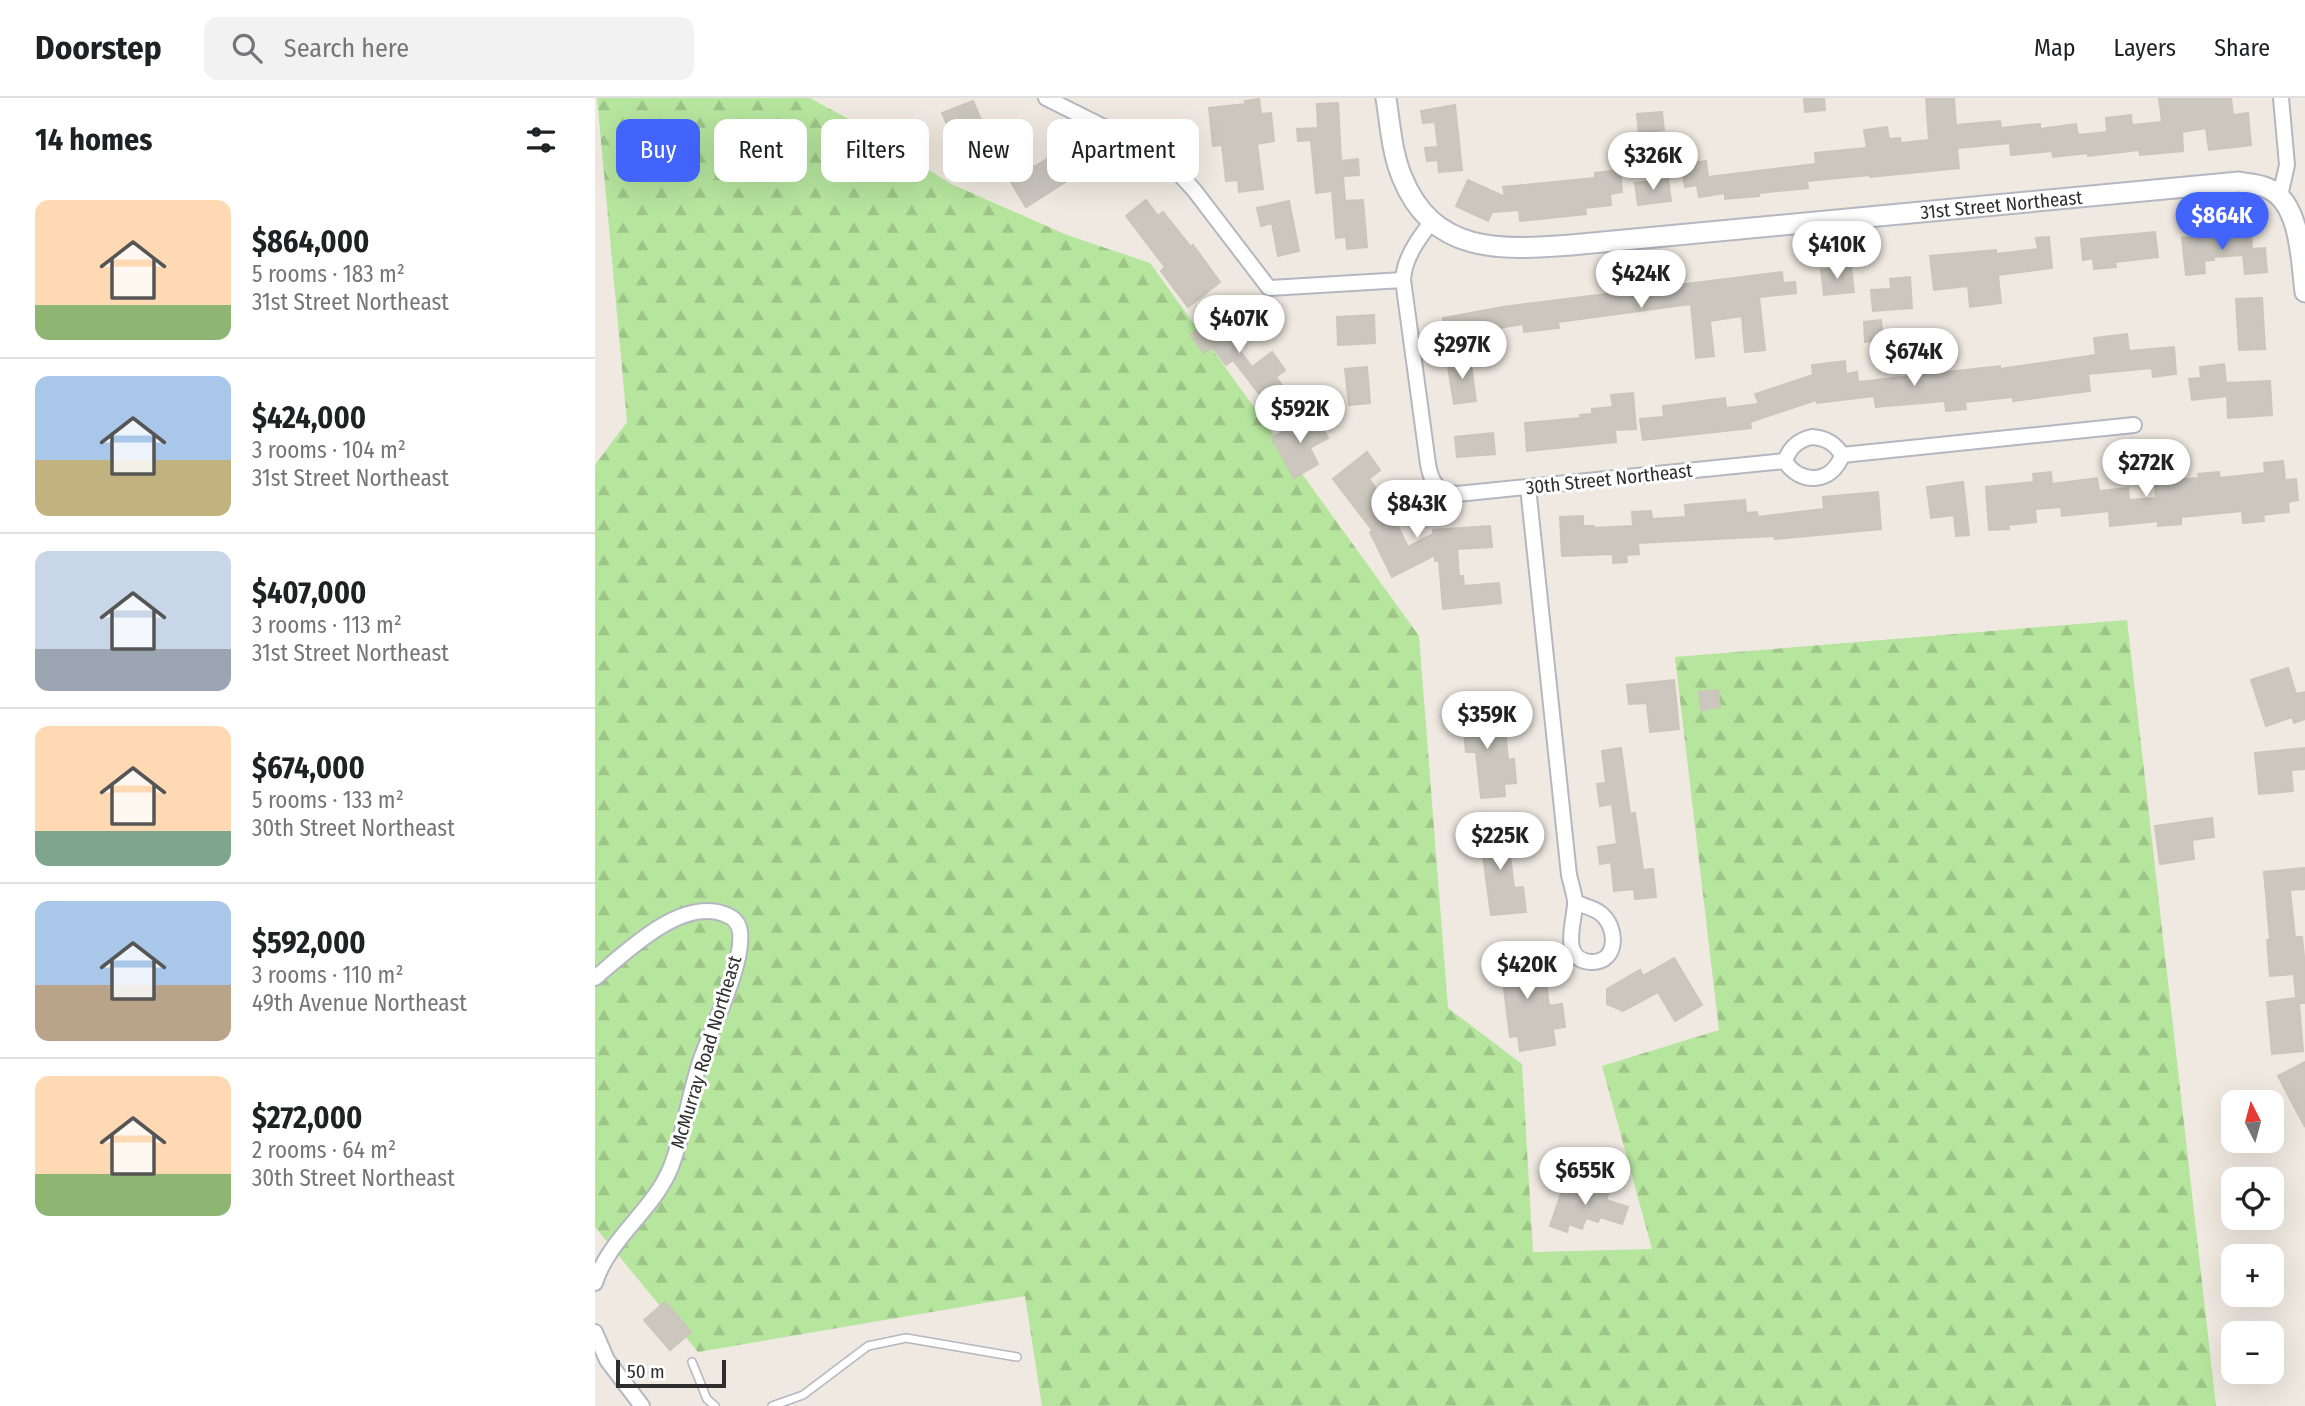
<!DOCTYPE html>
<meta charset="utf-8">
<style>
:root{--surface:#fff;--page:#f2f2f2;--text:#202124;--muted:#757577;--line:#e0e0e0;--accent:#4264fb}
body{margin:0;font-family:"Fira Sans Condensed",sans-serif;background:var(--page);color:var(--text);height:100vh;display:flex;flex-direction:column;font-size:26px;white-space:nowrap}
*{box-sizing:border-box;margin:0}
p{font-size:23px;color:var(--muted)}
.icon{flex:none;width:38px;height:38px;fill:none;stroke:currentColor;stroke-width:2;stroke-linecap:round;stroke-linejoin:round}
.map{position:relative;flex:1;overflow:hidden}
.drawer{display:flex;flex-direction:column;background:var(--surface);width:595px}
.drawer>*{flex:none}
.banner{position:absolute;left:21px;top:21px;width:665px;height:63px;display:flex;gap:14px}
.needle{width:46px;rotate:354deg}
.buttons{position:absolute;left:1626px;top:992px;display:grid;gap:14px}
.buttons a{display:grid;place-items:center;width:63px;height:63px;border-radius:14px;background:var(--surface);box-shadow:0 7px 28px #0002;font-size:35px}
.scale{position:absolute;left:21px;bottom:18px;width:110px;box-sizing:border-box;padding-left:7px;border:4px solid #2e2e2e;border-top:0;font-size:19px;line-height:24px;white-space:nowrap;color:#2e2e2e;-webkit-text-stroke:5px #fff;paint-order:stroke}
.price{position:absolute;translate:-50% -60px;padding:0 16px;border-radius:24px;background:#fff;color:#222;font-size:23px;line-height:46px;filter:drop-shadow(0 2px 4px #0008)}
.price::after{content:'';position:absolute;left:50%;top:42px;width:21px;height:16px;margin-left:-10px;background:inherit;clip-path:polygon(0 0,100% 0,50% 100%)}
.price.on{background:var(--accent);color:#fff}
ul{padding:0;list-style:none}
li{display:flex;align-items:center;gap:21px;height:175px;padding:0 35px}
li+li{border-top:2px solid var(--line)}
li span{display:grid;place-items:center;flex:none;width:196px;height:140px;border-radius:14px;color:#555}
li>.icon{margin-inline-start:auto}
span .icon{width:84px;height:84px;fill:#fffc;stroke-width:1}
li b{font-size:30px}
h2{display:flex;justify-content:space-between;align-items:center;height:84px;padding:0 35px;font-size:30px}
.tag{padding:0 24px;border-radius:14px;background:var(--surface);box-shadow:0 7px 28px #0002;font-size:24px;line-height:63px}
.tag.on{background:var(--accent);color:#fff}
header{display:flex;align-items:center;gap:42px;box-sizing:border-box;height:98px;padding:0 35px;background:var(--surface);border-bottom:2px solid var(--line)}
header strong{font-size:33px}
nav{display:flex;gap:38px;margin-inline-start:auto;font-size:24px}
.search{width:490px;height:63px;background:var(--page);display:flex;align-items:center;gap:18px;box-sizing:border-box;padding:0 24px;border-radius:14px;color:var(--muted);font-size:26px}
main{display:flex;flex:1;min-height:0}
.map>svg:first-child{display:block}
.forest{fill:url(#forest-firs)}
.building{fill:#cbc7bf;stroke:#cbc5ba;stroke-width:2}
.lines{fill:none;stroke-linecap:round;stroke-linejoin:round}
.lane-casing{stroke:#b4b7c1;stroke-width:10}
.street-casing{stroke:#b4b7c1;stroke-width:18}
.secondary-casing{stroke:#b4b7c1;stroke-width:23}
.lane{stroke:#fff;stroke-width:7}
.street{stroke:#fff;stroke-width:14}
.secondary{stroke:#fff;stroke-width:19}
.labels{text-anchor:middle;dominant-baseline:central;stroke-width:6;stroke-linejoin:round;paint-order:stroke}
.street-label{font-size:19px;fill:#2e2e2e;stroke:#fff}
</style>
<header>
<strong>Doorstep</strong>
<div class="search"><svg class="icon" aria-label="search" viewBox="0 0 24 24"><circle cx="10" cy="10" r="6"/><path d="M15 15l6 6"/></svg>Search here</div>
<nav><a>Map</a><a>Layers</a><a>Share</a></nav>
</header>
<main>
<section class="drawer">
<h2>14 homes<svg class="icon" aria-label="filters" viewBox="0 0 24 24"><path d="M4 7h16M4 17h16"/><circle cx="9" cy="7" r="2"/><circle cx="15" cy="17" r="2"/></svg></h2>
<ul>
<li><span style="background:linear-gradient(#ffd9b3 75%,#8fb573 0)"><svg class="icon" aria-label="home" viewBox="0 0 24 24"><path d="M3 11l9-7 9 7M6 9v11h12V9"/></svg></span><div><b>$864,000</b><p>5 rooms · 183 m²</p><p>31st Street Northeast</p></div></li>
<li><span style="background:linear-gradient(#a9c7e8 60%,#c2b280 0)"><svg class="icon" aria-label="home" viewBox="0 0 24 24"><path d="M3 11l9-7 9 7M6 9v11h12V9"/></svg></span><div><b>$424,000</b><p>3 rooms · 104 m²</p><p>31st Street Northeast</p></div></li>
<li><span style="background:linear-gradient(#c9d6e8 70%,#9aa5b1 0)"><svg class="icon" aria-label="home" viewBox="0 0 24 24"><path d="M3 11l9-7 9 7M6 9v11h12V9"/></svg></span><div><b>$407,000</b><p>3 rooms · 113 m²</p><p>31st Street Northeast</p></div></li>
<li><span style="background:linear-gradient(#ffd9b3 75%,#7fa58c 0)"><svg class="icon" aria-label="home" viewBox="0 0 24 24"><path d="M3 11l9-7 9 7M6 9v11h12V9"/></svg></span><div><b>$674,000</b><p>5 rooms · 133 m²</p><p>30th Street Northeast</p></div></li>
<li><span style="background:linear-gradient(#a9c7e8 60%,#b9a48a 0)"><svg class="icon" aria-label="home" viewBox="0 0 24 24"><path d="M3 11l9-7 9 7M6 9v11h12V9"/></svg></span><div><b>$592,000</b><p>3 rooms · 110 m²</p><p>49th Avenue Northeast</p></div></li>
<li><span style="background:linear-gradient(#ffd9b3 70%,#8fb573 0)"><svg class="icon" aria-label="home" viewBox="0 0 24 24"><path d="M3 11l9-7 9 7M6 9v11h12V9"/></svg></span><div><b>$272,000</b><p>2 rooms · 64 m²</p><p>30th Street Northeast</p></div></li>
</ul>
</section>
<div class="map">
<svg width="1710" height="1308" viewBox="0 0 1710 1308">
<defs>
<pattern id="forest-firs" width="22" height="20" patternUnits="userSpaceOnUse" patternTransform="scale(1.75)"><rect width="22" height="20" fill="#b6e59e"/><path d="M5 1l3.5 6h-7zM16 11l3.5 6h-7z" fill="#9dc588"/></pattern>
</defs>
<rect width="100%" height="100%" fill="#efe9e1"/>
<path class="forest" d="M2 0H215L259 24 356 86 472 137 555 165 824 538 853 910 927 966 938 1154 1057 1151 1007 968 1124 932 1080 559 1532 522 1621 1308H447L430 1198 103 1254 0 1129V367L32 324Z"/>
<g class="building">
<path d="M1209 0H1229L1230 12 1210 14Z"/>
<path d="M1331 0H1359L1361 27 1405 23 1406 30 1445 26V31L1481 26 1483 37 1512 34 1511 20 1536 17 1537 27 1567 24 1564 0H1636L1638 17 1653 15 1656 47 1614 52 1611 30 1587 34 1588 53 1545 57 1544 52 1493 58V55L1458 59 1457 53 1416 57 1415 45 1362 50 1364 70 1275 79V77L1212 83 1213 90 1164 95V98L1130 101V95L1104 99 1102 87 1090 89 1087 67 1111 63 1113 79 1221 66 1220 55 1272 50 1269 32 1292 29 1294 41 1305 40 1306 45 1334 42Z"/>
<path d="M664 1 666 16 676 15 679 43 662 46 668 91 644 94 643 82 631 83 627 47 618 48 614 10 651 6 650 3Z"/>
<path d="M378 3 394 41 404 35 410 44 418 38 439 69 468 51 477 66 469 71 475 81 431 109 408 71 398 77 371 37 359 42 347 15Z"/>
<path d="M743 5 746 63 763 61 764 77 748 78 750 103 768 102 772 149 752 151 751 139 741 140 737 93 721 95 716 42 703 43 702 31 723 30 722 6Z"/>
<path d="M860 7 867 72 844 74 843 62 832 63 830 50 843 49 840 24 828 25 826 13Z"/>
<path d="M1067 14 1069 32 1044 35 1042 16Z"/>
<path d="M1025 72 1027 94 1015 96 1016 107 990 110 991 116 925 123 924 112 897 114 893 123 861 108 873 82 910 99 908 89 1000 80V75Z"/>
<path d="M1073 81 1076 103 1043 107 1040 85Z"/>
<path d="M551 102 563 118 568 114 596 149 598 147 625 184 593 209 566 173 570 169 531 118Z"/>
<path d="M694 103 704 153 683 158 677 125 666 128 662 110Z"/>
<path d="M1560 134 1563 159 1520 164 1521 169 1499 171 1498 160 1488 162 1486 141Z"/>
<path d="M1626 136V139L1656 136 1657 151 1670 150 1672 174 1650 176 1648 157 1618 159 1619 162 1609 163 1610 175 1591 177 1587 140Z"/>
<path d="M1454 139 1457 170 1403 177 1406 205 1375 209 1373 188 1339 192 1335 158 1401 152V156L1443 151 1441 140Z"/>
<path d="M1256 169 1259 194 1229 197 1226 172Z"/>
<path d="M1187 174 1188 185 1200 184 1201 195 1164 199 1170 252 1150 254 1147 218 1115 223 1119 258 1101 260 1096 206 963 224 964 230 929 234 928 226 898 231 899 241 876 245 874 235 851 239 848 220 908 209Z"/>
<path d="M1315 179 1317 210 1278 213 1276 192 1296 191 1295 181Z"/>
<path d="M1667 200 1670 251 1644 252 1641 201Z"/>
<path d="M628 213 641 231 633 237 657 269 677 254 690 272 681 279 687 287 669 302 638 262 631 267 617 249 609 255 596 237Z"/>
<path d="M779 217 780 245 743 247 742 219Z"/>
<path d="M1286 222 1288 242 1270 244 1269 224Z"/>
<path d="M1532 236 1534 253 1579 249 1581 276 1558 279 1557 270 1493 276 1495 293 1418 303V299L1370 304 1371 311 1351 313 1350 303 1281 309 1279 298 1222 305 1221 302 1155 324 1156 330 1048 342 1045 321 1069 319 1068 308 1130 300 1131 310 1164 306 1160 296 1218 277 1217 267 1250 263 1251 276 1262 274 1263 284 1405 268V271L1501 257 1499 240Z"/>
<path d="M875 260 881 303 859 306 852 263Z"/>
<path d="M1629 266 1631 285 1675 283 1677 317 1633 320 1632 298 1597 302 1594 281 1606 280 1605 269Z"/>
<path d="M772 269 775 305 754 307 750 271Z"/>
<path d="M1038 295 1041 331 1020 332 1021 344 932 353 930 325 986 320 985 317 997 316V311L1018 309 1016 297Z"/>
<path d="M720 316 733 340 715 350 723 366 699 380 677 340Z"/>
<path d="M898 335 900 356 862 359 860 339Z"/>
<path d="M772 354 785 372 774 381 791 404 813 449 838 436V432L895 428 897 449 862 451 864 478H868L869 488 904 485 906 505 848 511 844 463H840V457L797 479 775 434 778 433 738 381Z"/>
<path d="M1688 363 1690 382 1701 381 1703 402 1693 404 1694 414 1668 417 1669 423 1648 425 1647 413 1586 419V426L1563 428V423L1515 428 1514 413 1467 418 1466 409 1440 411 1441 424 1413 427 1414 431 1394 432 1391 389 1439 384 1438 376 1456 374 1457 386 1502 380 1504 393 1533 390 1534 402 1561 400 1560 383 1604 380 1603 376 1624 374 1625 380 1670 375 1669 365Z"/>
<path d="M1368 384 1374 437 1361 438 1359 417 1336 420 1332 389Z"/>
<path d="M1283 394 1286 431 1180 441 1179 438 1043 445 1044 456 1031 457 1032 464 1018 465V456L967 458 965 419 988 418V428H999V430L1038 428 1037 414 1056 413 1057 421 1091 419 1090 407 1150 402 1151 415 1162 414 1163 419 1229 411 1228 399Z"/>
<path d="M1693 570 1701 596 1710 594V621L1699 625 1697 619 1671 628 1656 582Z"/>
<path d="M1079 582 1084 631 1055 634 1052 605 1034 606 1032 587Z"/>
<path d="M1123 592 1125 609 1106 612 1104 594Z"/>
<path d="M886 600 889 632 910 630 913 662 919 661 921 685 909 686 910 698 886 700 881 654H871L866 602Z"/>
<path d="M1026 650 1035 716 1040 715 1048 772 1058 771 1061 799 1040 801 1039 791 1019 793 1016 764 1005 766 1003 749 1022 746 1017 706 1005 708 1002 686 1011 685 1007 653Z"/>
<path d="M1710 650V671L1696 672 1698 693 1664 696 1660 655Z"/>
<path d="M1617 720 1619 739 1597 742 1599 761 1565 766 1560 728Z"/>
<path d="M911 725 919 790 928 789 931 814 896 817 884 728Z"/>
<path d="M1710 770V791L1695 792 1700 839H1707L1710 868V905H1704L1708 953 1677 956 1672 904 1701 900 1699 876 1675 878 1672 842H1675L1669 774Z"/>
<path d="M932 849 936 879 950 877 954 908 967 906 970 929 958 931 960 947 925 953 923 938 915 939 907 874 898 875 895 855Z"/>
<path d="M1079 860 1107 907 1080 923 1063 894 1028 913 1012 906V891L1045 872 1048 878Z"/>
<path d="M1710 964V1029L1683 978Z"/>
<path d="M971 1082 1013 1096 1011 1102 1033 1109 1027 1126 1005 1119 1003 1124 991 1120 987 1131 974 1126 972 1134 955 1128Z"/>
<path d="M70 1204 96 1234 75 1252 49 1222Z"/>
</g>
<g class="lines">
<g class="lane-casing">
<g id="lane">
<path d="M97 1264 112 1301 120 1308"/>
<path d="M177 1308 208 1297 273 1248 311 1240 422 1259"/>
</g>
</g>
<g class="street-casing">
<g id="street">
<path d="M451 0 553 51 576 67 599 92 674 190 808 182"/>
<path d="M1685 98 1692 67 1686 0"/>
<path d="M837 123C824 140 809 160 808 182L833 366C836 385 843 394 862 396L1190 363"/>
<path d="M1217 339C1231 340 1240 345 1247 357 1238 385 1205 388 1190 363 1195 349 1203 342 1217 339Z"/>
<path d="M1247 357 1539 327"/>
<path d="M933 389 974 777C976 785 979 795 980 803 981 821 963 862 996 864 1024 865 1023 828 1005 815 999 810 988 808 980 804"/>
<path d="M0 880C31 854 85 800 129 816 138 819 144 824 145 834 149 867 117 929 106 961 94 996 89 1035 76 1069 59 1112 14 1140 0 1185"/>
<path d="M0 1234 12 1262 47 1308"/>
</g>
</g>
<g class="secondary-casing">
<g id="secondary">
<path id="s1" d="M791 0C795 26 797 55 807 79 838 157 907 152 976 147L1644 84C1653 86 1664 86 1672 90 1706 104 1706 163 1710 194"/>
</g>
</g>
<use href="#lane" class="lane"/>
<use href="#street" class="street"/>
<use href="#secondary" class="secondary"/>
</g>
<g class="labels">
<g class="street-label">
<text stroke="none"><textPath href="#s1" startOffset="712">31st Street Northeast</textPath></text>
<text transform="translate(1014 381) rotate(-6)">30th Street Northeast</text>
<text transform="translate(111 954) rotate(-73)">McMurray Road Northeast</text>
</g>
</g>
</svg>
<div class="buttons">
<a><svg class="needle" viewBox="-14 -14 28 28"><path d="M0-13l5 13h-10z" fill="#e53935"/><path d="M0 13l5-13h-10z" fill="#757577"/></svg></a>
<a><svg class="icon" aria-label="locate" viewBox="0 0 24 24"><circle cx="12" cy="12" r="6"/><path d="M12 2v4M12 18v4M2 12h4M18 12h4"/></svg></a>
<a>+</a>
<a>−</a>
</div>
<div class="scale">50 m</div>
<b class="price" style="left:1058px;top:94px">$326K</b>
<b class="price on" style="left:1627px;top:154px">$864K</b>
<b class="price" style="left:1242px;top:183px">$410K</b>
<b class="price" style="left:1046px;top:212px">$424K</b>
<b class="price" style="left:644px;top:257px">$407K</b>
<b class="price" style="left:867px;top:283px">$297K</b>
<b class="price" style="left:1319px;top:290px">$674K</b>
<b class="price" style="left:705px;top:347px">$592K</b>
<b class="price" style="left:1551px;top:401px">$272K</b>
<b class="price" style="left:822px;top:442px">$843K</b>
<b class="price" style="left:892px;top:653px">$359K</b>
<b class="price" style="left:905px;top:774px">$225K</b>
<b class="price" style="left:932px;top:903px">$420K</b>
<b class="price" style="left:990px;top:1109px">$655K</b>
<div class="banner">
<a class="tag on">Buy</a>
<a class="tag">Rent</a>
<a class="tag">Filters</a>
<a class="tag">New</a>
<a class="tag">Apartment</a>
</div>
</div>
</main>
